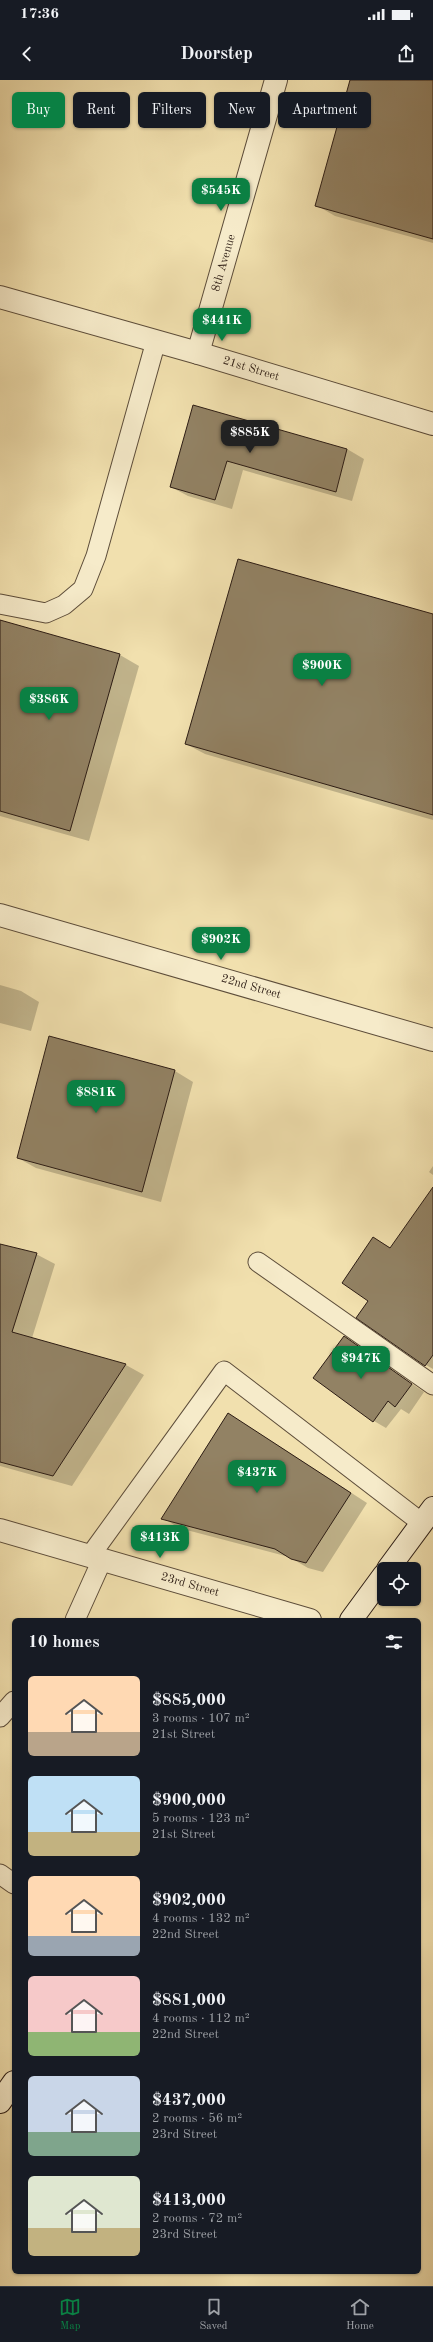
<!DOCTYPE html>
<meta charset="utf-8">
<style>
:root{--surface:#171b24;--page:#20242c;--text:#f1f3f6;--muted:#9ea1a6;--line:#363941;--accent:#0b8043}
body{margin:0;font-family:"Old Standard TT",serif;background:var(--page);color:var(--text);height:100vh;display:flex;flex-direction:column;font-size:15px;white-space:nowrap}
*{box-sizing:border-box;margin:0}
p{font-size:13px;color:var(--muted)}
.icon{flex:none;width:22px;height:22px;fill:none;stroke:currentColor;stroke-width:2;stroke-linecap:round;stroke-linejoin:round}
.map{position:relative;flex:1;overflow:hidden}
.drawer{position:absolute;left:12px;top:1538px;width:409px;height:656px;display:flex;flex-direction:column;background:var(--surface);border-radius:6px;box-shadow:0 1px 3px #0004}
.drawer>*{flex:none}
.hud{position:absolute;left:12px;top:12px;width:409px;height:36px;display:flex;gap:8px}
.fabs{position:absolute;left:377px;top:1482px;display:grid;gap:8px}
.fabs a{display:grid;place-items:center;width:44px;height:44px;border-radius:6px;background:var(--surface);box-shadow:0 1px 3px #0004;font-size:20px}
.price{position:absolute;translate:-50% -34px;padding:0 9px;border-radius:8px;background:var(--accent);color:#fff;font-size:13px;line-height:26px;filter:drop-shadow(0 1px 2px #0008)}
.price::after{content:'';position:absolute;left:50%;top:24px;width:12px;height:9px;margin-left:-6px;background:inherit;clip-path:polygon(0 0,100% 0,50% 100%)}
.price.selected{background:#222;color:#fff}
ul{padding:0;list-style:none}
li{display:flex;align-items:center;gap:12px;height:100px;padding:0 16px}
li span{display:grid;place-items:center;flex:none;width:112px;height:80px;border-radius:6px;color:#555}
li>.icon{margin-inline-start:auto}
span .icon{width:48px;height:48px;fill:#fffc;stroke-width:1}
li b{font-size:17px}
h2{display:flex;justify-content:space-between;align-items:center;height:48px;padding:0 16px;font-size:17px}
.chip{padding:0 14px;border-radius:6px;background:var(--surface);box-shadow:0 1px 3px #0004;font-size:14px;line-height:36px}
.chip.selected{background:var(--accent);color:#fff}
.status{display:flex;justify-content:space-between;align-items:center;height:28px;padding:0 20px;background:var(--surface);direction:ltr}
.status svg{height:11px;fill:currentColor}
header{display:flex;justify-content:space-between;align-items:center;height:52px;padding:0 16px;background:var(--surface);font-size:18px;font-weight:600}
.tabs{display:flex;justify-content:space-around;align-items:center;height:56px;border-top:1px solid var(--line);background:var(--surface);font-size:11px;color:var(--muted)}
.tabs a{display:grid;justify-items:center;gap:2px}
.tabs .selected{color:var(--accent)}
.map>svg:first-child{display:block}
.shadow{fill:#0003}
.building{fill:#928264;stroke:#2c1c14}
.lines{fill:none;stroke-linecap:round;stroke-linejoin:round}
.lane-casing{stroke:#5d4d3a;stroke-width:21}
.street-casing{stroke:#5d4d3a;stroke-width:24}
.secondary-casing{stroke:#2c1c14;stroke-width:24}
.lane{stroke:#f6ebca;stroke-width:19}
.street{stroke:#f6ebca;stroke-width:22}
.secondary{stroke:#f6ebca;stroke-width:22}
.labels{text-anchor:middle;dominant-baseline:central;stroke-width:3;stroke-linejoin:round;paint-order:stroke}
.street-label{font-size:12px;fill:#2c1c14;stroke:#f6ebca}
</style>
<div class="status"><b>17:36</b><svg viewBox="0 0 49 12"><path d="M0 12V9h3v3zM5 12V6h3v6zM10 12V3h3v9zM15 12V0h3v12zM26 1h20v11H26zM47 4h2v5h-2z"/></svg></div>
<header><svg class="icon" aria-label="back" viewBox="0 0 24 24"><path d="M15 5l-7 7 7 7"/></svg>Doorstep<svg class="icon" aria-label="share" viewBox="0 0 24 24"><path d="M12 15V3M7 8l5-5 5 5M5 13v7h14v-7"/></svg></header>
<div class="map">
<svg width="433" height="2206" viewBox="0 0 433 2206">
<rect width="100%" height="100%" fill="#f1e0ae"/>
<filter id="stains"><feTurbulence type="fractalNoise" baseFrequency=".005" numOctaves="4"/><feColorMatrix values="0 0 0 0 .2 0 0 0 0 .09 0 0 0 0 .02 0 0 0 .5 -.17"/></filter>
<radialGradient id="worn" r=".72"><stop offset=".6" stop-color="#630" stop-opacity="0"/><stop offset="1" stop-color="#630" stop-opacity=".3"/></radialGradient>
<g class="shadow">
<path d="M351 0H433V163L335 136 316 125Z"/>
<path d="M194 326 347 369 364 379 352 421 243 390 232 429 188 416 171 407Z"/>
<path d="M433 535V740L205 674 186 664Z"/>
<path d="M0 541 120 575 139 586 89 761 0 736Z"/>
<path d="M0 905 21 911 39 922 31 951 0 943Z"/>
<path d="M175 991 193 1002 161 1122 36 1088 18 1078Z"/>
<path d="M433 1086V1095L429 1092Z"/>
<path d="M433 1109V1289L426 1285 369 1221 374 1158 391 1168Z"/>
<path d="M0 1165 36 1174 55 1184 32 1258 126 1285 144 1295 72 1406 0 1386Z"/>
<path d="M344 1257 424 1312 409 1334 401 1329 386 1348 374 1341Z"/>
<path d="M245 1344 367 1423 323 1492 308 1488 289 1477 179 1448 163 1438Z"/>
</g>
<g class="building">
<path d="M350 0H433V159L315 126Z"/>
<path d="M193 325 347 369 336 412 227 381 215 420 170 407Z"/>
<path d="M238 479 433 534V735L185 664Z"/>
<path d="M0 540 120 574 70 751 0 731Z"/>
<path d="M49 956 175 990 142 1112 17 1078Z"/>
<path d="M433 1107V1275L425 1286 356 1238 368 1221 342 1203 373 1157 390 1168Z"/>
<path d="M0 1164 37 1173 12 1252 126 1284 53 1396 0 1382Z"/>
<path d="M344 1256 412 1304 395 1327 388 1321 373 1342 313 1298Z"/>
<path d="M228 1333 351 1413 306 1483 291 1479 275 1469 161 1439Z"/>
</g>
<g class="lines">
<g class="lane-casing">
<g id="lane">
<path d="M0 524 46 533 64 525 83 509 96 476 156 261"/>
<path d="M258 1182 433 1305"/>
<path d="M90 1476 224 1291 422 1443"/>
<path d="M75 1540 102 1480"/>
<path d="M0 1637 14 1621"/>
<path d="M0 1794 14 1804"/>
</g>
</g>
<g class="street-casing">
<g id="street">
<path d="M0 217 198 273 433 344"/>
<path d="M198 273 276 0"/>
<path d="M0 835 433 960"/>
<path d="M0 1450 310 1540"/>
</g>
</g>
<g class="secondary-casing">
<g id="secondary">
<path d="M388 1489 433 1428"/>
<path d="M351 1540 384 1495"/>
<path d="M0 2022 14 2002"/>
</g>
</g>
<use href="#lane" class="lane"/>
<use href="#street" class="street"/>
<use href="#secondary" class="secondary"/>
</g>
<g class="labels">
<g class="street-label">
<text transform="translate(224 183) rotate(-74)">8th Avenue</text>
<text transform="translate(251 289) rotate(17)">21st Street</text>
<text transform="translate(251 907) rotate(16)">22nd Street</text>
<text transform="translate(190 1505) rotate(16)">23rd Street</text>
</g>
</g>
<rect width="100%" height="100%" filter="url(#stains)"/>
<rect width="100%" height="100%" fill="url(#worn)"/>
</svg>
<div class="fabs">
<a><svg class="icon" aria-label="locate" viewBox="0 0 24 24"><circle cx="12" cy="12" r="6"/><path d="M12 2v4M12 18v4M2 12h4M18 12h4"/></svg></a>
</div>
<b class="price" style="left:221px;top:132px">$545K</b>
<b class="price" style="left:222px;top:262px">$441K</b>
<b class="price selected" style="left:250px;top:374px">$885K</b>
<b class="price" style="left:322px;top:607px">$900K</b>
<b class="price" style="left:49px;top:641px">$386K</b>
<b class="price" style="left:221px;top:881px">$902K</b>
<b class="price" style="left:96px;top:1034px">$881K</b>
<b class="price" style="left:361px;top:1300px">$947K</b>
<b class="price" style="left:257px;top:1414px">$437K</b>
<b class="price" style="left:160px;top:1479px">$413K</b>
<div class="hud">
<a class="chip selected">Buy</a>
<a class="chip">Rent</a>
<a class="chip">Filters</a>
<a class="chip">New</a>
<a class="chip">Apartment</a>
</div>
<section class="drawer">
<h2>10 homes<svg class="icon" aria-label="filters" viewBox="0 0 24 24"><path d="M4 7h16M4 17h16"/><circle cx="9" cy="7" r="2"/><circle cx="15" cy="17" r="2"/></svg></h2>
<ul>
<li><span style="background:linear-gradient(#ffd9b3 70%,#b9a48a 0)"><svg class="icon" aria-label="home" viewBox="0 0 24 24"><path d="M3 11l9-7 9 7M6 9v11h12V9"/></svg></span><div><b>$885,000</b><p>3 rooms · 107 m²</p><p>21st Street</p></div></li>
<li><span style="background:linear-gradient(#bfe0f5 70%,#c2b280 0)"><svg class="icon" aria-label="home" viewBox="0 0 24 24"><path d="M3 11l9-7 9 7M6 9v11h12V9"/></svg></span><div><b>$900,000</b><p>5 rooms · 123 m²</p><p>21st Street</p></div></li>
<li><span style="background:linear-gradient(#ffd9b3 75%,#9aa5b1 0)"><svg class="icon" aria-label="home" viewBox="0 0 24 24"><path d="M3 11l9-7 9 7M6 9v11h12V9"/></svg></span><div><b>$902,000</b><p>4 rooms · 132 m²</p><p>22nd Street</p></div></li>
<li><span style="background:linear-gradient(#f6c9c9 70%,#8fb573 0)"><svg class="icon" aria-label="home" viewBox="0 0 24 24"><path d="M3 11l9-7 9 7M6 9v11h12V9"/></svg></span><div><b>$881,000</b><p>4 rooms · 112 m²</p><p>22nd Street</p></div></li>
<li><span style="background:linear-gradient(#c9d6e8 70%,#7fa58c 0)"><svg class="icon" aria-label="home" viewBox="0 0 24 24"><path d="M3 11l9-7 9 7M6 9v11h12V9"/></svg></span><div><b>$437,000</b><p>2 rooms · 56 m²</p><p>23rd Street</p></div></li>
<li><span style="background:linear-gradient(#dfe7d0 65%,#c2b280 0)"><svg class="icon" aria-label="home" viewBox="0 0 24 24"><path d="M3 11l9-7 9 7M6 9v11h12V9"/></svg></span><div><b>$413,000</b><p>2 rooms · 72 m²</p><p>23rd Street</p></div></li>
</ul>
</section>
</div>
<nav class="tabs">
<a class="selected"><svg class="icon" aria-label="map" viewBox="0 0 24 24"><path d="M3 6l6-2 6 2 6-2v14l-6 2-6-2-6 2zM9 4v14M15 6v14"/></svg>Map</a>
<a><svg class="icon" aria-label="saved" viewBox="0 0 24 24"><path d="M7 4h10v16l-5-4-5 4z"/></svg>Saved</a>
<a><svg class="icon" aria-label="home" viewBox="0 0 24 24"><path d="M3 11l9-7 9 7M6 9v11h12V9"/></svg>Home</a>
</nav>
